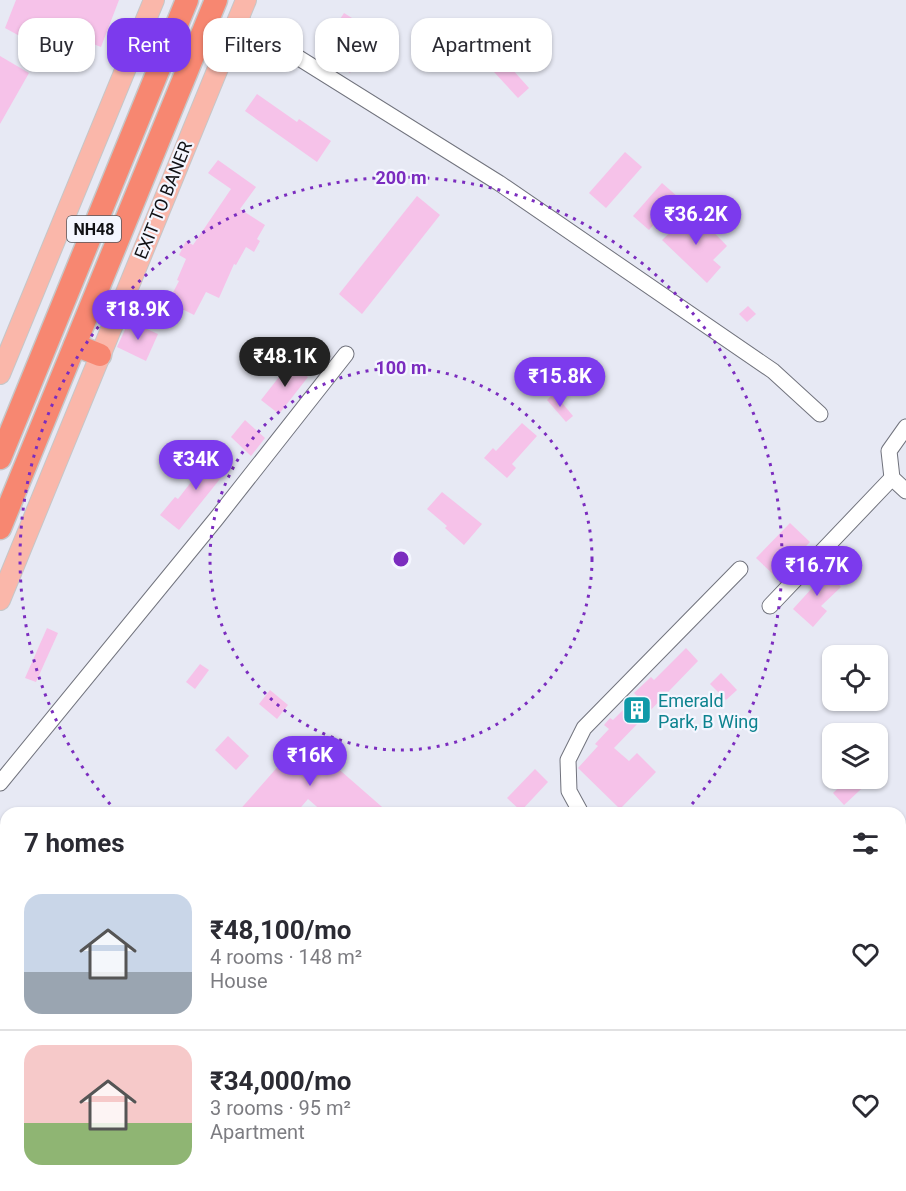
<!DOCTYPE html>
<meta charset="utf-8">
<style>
:root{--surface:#fff;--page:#f2f2f3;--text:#2b2b33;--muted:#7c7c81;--line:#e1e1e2;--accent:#7c3aed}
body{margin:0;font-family:Roboto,sans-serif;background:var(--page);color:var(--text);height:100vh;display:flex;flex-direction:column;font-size:22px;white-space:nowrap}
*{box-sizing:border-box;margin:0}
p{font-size:20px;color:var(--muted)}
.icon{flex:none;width:33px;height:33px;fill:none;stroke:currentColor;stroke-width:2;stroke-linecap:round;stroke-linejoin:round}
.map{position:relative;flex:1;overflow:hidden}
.side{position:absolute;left:0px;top:807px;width:906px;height:384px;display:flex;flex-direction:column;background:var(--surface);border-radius:18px 18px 0 0;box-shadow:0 2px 4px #0004}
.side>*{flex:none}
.hud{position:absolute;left:18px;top:18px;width:600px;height:54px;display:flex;gap:12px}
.tools{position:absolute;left:822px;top:645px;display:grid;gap:12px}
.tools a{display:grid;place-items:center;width:66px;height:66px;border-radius:12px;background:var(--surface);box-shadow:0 2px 4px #0004;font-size:30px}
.price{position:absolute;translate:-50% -51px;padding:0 14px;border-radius:21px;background:var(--accent);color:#fff;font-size:20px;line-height:39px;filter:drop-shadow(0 2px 3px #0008)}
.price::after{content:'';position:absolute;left:50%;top:36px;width:18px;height:14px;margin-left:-9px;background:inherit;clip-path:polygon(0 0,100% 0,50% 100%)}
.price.on{background:#222;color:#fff}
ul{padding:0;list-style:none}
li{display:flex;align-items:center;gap:18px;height:150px;padding:0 24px}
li+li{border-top:2px solid var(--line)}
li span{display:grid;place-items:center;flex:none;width:168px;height:120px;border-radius:18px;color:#555}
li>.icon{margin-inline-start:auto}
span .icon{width:72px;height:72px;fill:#fffc;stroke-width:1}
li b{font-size:26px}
h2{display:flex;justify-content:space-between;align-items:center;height:72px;padding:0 24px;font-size:26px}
.pill{padding:0 21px;border-radius:18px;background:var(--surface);box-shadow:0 2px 4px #0004;font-size:21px;line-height:54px}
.pill.on{background:var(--accent);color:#fff}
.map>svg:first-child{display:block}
.building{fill:#f6c2e9}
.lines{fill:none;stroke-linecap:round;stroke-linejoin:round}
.minor-casing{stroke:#71737d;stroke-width:17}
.major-casing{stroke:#c6c6c7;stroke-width:22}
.highway-casing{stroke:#c6c6c7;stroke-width:25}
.minor{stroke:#fff;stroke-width:15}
.major{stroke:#fab7aa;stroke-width:20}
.highway{stroke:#f78771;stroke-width:22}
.ring{fill:none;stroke:#7b2cbf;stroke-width:3;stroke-dasharray:3 6}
.labels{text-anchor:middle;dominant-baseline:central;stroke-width:4.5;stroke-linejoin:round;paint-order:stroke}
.shield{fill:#f4f6ff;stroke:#55565b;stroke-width:1.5}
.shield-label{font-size:16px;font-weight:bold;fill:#111115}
.street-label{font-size:18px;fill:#111115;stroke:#f4f6ff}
.culture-label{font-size:18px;fill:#0d838f;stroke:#f4f6ff;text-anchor:start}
.centre{fill:#7b2cbf;stroke:#f4f6ff;stroke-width:3}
.ring-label{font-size:18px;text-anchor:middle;font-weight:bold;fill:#7b2cbf;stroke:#f4f6ff;stroke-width:4.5;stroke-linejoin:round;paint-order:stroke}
</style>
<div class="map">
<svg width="906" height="1191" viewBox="0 0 906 1191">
<rect width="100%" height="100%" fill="#e7e9f4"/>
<g class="building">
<path d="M16 0H119L101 47 31 20 27 40 5 28Z"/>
<path d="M344 13 376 33 350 73 318 53Z"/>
<path d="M0 56 29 73 0 124Z"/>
<path d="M505 61 529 88 518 98 494 72Z"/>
<path d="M257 94 297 122 299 119 331 141 317 162 245 111Z"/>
<path d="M625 152 642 167 606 208 589 193Z"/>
<path d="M218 160 256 187 240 209 265 225 257 239 260 241 254 252 246 247 236 265 234 264 219 298 206 292 194 315 168 302 179 281 177 280 186 259 179 255 186 241 193 245 231 189 208 173Z"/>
<path d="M662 183 678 197 649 230 633 216Z"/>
<path d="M417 196 440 215 362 314 339 294Z"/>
<path d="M693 211 727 246 713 260 721 267 707 283 662 240Z"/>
<path d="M748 306 756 314 747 322 739 314Z"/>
<path d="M129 321 158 334 146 361 117 347Z"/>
<path d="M290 363 308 377 279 414 261 400Z"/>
<path d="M554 393 573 416 566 422 547 400Z"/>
<path d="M245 420 265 438 251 456 231 437Z"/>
<path d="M522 423 537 436 512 464 516 468 507 478 484 458 493 448 496 451Z"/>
<path d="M215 451 232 464 179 530 160 515 175 497 178 499Z"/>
<path d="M442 492 482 524 464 545 445 528 447 526 427 509Z"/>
<path d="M790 523 810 542 776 577 756 558Z"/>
<path d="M822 567 841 587 821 606 827 611 813 627 793 609 813 587 807 581Z"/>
<path d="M47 628 58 633 36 682 25 678Z"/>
<path d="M686 648 698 661 614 748 629 761 637 753 656 772 620 809 578 768 598 746 595 744 609 729 604 725 610 718 613 720 637 696 634 693 651 677 654 680Z"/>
<path d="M200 664 209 670 195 689 186 682Z"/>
<path d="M721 673 737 690 726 700 710 684Z"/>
<path d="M270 690 288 705 277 719 259 704Z"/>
<path d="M228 736 249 756 236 770 215 750Z"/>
<path d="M303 738 389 813H324L308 799 296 813H237Z"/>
<path d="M535 769 548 782 521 811 507 798Z"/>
<path d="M849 778H873L844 805 833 793Z"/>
</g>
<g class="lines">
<g class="minor-casing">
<g id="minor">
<path d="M238 20 499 183 773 371 820 414"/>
<path d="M906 427 889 451 892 478 906 491"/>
<path d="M770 606 892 478"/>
<path d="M0 783 216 519 346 354"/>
<path d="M581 813 569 791 568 760 584 728 740 569"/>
<path d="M0 900 6 905"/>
<path d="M900 1116 906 1112"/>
<path d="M304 1185 310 1191"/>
<path d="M283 1191 285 1185"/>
<path d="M815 1191 821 1185"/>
</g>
</g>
<g class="major-casing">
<g id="major">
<path d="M0 374 154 0"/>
<path d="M0 600 246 0"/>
</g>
</g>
<g class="highway-casing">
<g id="highway">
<path d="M75 345 100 355"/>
<path d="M0 458 187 0"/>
<path d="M0 528 216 0"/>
</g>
</g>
<use href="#minor" class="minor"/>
<use href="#major" class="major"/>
<use href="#highway" class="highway"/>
</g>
<g class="ring">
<circle cx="401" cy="559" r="191"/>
<path d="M116 811A381 381 0 1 1 686 811"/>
</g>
<defs>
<g id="building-square" transform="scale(1.5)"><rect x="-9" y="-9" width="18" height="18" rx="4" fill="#0f9aa8" stroke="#f4f6ff"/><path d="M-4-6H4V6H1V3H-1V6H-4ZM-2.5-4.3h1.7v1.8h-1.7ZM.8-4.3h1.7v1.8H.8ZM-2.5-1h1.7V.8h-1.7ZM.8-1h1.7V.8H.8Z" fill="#fff"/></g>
</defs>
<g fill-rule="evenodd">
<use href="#building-square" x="637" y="710"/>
</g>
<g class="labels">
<rect class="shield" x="67" y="216" width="54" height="26" rx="4.5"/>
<g class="shield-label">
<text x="94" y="229">NH48</text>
</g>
<g class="street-label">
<text transform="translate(163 200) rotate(-68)">EXIT TO BANER</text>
</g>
<g class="culture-label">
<text x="658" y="700">Emerald<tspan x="658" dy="21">Park, B Wing</tspan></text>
</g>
</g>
<circle cx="401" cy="559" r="9" class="centre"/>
<g class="ring-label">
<text x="401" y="184">200 m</text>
<text x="401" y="374">100 m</text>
</g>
</svg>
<div class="tools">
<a><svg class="icon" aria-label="locate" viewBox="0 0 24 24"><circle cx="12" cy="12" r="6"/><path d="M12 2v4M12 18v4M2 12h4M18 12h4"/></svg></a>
<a><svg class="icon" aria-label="layers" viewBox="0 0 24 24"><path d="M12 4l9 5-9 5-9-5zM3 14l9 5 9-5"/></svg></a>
</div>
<b class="price" style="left:696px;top:246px">₹36.2K</b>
<b class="price" style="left:138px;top:341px">₹18.9K</b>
<b class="price on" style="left:285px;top:388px">₹48.1K</b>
<b class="price" style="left:560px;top:408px">₹15.8K</b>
<b class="price" style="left:196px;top:491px">₹34K</b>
<b class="price" style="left:817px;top:597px">₹16.7K</b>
<b class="price" style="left:310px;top:787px">₹16K</b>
<div class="hud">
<a class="pill">Buy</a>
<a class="pill on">Rent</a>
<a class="pill">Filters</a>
<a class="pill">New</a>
<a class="pill">Apartment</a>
</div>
<section class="side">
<h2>7 homes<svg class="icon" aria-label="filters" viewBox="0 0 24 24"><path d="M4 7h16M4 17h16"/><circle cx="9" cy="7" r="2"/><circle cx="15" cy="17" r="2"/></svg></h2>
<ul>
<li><span style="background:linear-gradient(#c9d6e8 65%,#9aa5b1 0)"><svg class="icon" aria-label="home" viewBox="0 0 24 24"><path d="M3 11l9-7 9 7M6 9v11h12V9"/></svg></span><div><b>₹48,100/mo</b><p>4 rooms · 148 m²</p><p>House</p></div><svg class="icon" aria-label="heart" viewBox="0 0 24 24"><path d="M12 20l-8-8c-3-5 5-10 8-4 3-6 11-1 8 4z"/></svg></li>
<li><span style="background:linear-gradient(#f6c9c9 65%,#8fb573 0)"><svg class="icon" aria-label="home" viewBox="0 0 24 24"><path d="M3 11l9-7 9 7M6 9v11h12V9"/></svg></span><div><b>₹34,000/mo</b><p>3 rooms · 95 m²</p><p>Apartment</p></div><svg class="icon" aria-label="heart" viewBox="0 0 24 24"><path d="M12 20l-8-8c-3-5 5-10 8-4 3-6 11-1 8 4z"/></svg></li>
</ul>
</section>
</div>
